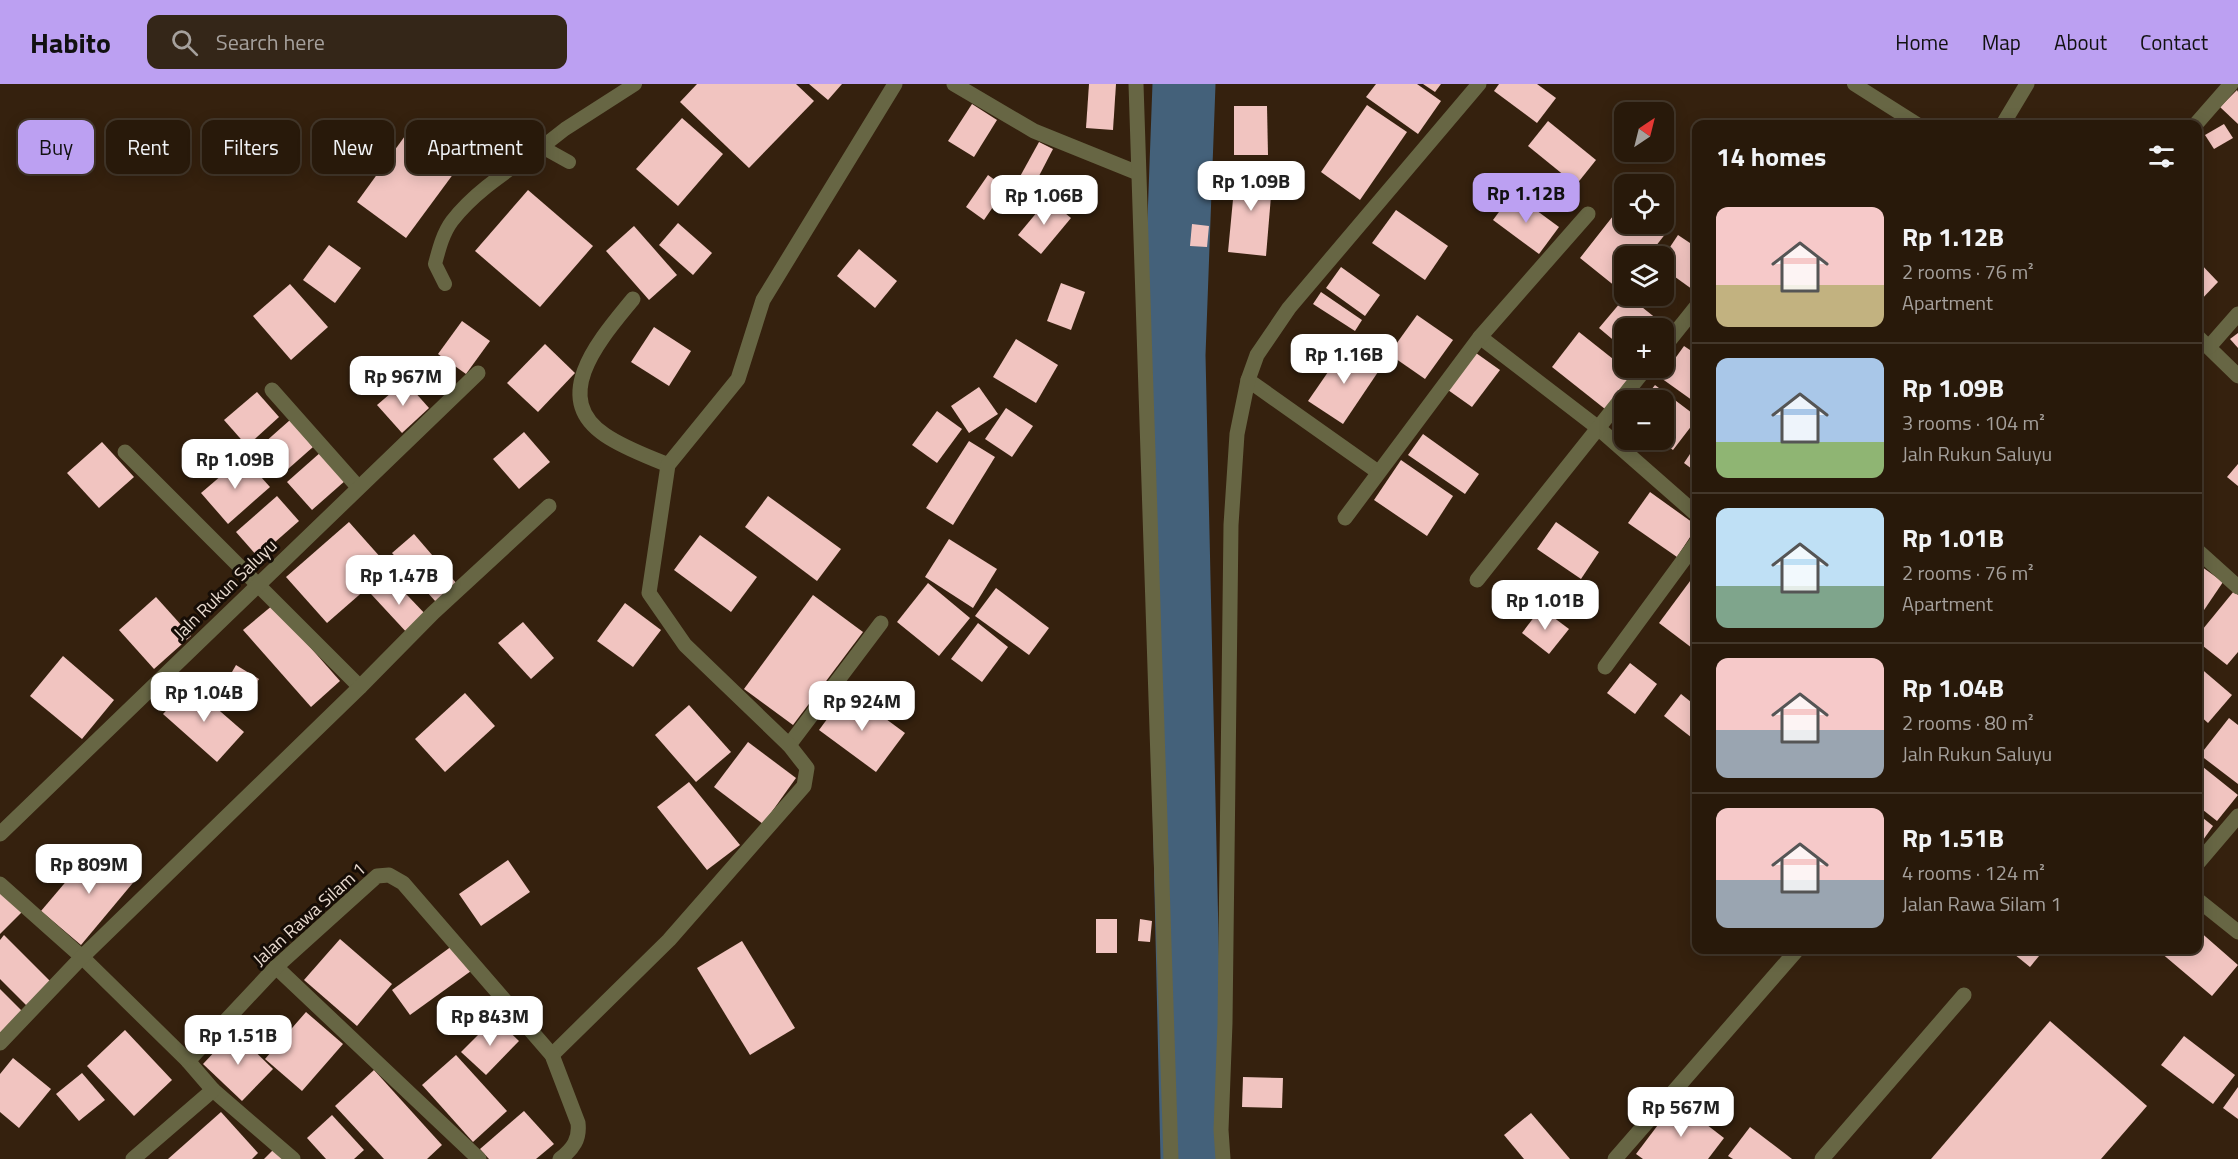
<!DOCTYPE html>
<meta charset="utf-8">
<style>
:root{--surface:#28190a;--page:#342618;--text:#f1f3f6;--muted:#a5a09c;--line:#44382b;--accent:#bca0f2}
body{margin:0;font-family:"Titillium Web",sans-serif;background:var(--page);color:var(--text);height:100vh;display:flex;flex-direction:column;font-size:22px;white-space:nowrap}
*{box-sizing:border-box;margin:0}
p{font-size:20px;color:var(--muted)}
.icon{flex:none;width:33px;height:33px;fill:none;stroke:currentColor;stroke-width:2;stroke-linecap:round;stroke-linejoin:round}
.map{position:relative;flex:1;overflow:hidden}
.panel{position:absolute;left:1692px;top:36px;width:510px;height:834px;display:flex;flex-direction:column;background:var(--surface);border-radius:12px;box-shadow:0 3px 15px #0003,0 0 0 2px var(--line)}
.panel>*{flex:none}
.hud{position:absolute;left:18px;top:36px;width:570px;height:54px;display:flex;gap:12px}
.needle{width:39px;rotate:35deg}
.fabs{position:absolute;left:1614px;top:18px;display:grid;gap:12px}
.fabs a{display:grid;place-items:center;width:60px;height:60px;border-radius:12px;background:var(--surface);box-shadow:0 3px 15px #0003,0 0 0 2px var(--line);font-size:30px}
.price{position:absolute;translate:-50% -51px;padding:0 14px;border-radius:12px;background:#fff;color:#222;font-size:20px;line-height:39px;filter:drop-shadow(0 2px 3px #0008)}
.price::after{content:'';position:absolute;left:50%;top:36px;width:18px;height:14px;margin-left:-9px;background:inherit;clip-path:polygon(0 0,100% 0,50% 100%)}
.price.current{background:var(--accent);color:#111}
ul{padding:0;list-style:none}
li{display:flex;align-items:center;gap:18px;height:150px;padding:0 24px}
li+li{border-top:2px solid var(--line)}
li span{display:grid;place-items:center;flex:none;width:168px;height:120px;border-radius:12px;color:#555}
li>.icon{margin-inline-start:auto}
span .icon{width:72px;height:72px;fill:#fffc;stroke-width:1}
li b{font-size:26px}
h2{display:flex;justify-content:space-between;align-items:center;height:72px;padding:0 24px;font-size:26px}
.chip{padding:0 21px;border-radius:12px;background:var(--surface);box-shadow:0 3px 15px #0003,0 0 0 2px var(--line);font-size:21px;line-height:54px}
.chip.current{background:var(--accent);color:#111}
header{display:flex;align-items:center;gap:36px;box-sizing:border-box;height:84px;padding:0 30px;background:var(--accent);color:#111}
header strong{font-size:28px}
nav{display:flex;gap:33px;margin-inline-start:auto;font-size:21px}
.search{width:420px;height:54px;background:var(--page);display:flex;align-items:center;gap:15px;box-sizing:border-box;padding:0 21px;border-radius:12px;color:var(--muted);font-size:22px}
.map>svg:first-child{display:block}
.lines{fill:none;stroke-linecap:round;stroke-linejoin:round}
.river{stroke:#44617a;stroke-width:63}
.building{fill:#f1c4c0}
.service{stroke:#676644;stroke-width:14}
.minor{stroke:#676644;stroke-width:15}
.labels{text-anchor:middle;dominant-baseline:central;stroke-width:6;stroke-linejoin:round;paint-order:stroke}
.street-label{font-size:18px;fill:#e9dbd0;stroke:#160d06}
</style>
<header>
<strong>Habito</strong>
<div class="search"><svg class="icon" aria-label="search" viewBox="0 0 24 24"><circle cx="10" cy="10" r="6"/><path d="M15 15l6 6"/></svg>Search here</div>
<nav><a>Home</a><a>Map</a><a>About</a><a>Contact</a></nav>
</header>
<div class="map">
<svg width="2238" height="1075" viewBox="0 0 2238 1075">
<rect width="100%" height="100%" fill="#35210e"/>
<g class="lines">
<path class="river" d="M1184 0 1174 271 1192 1075"/>
</g>
<g class="building">
<path d="M697 0H796L814 17 749 84 680 18Z"/>
<path d="M809 0H842L828 16Z"/>
<path d="M1089 0H1116L1113 46 1086 44Z"/>
<path d="M1376 0H1417L1441 17 1418 50 1366 13Z"/>
<path d="M1423 0H1441L1435 8Z"/>
<path d="M1499 0H1537L1556 14 1537 39 1494 7Z"/>
<path d="M2237 6 2238 8V40L2220 23Z"/>
<path d="M972 20 997 36 974 73 948 57Z"/>
<path d="M1367 21 1407 48 1360 116 1321 88Z"/>
<path d="M1234 22H1267L1268 71H1234Z"/>
<path d="M418 34 468 70 406 154 357 118Z"/>
<path d="M682 34 723 70 678 122 636 85Z"/>
<path d="M1548 37 1596 76 1576 101 1528 62Z"/>
<path d="M2224 40 2233 54 2214 65 2205 51Z"/>
<path d="M1039 58 1053 65 1027 115 1012 107Z"/>
<path d="M1236 84 1273 88 1266 172 1228 168Z"/>
<path d="M988 91 1006 104 984 136 966 123Z"/>
<path d="M528 106 593 162 540 223 475 167Z"/>
<path d="M1513 109 1559 143 1539 170 1493 136Z"/>
<path d="M1048 115 1071 134 1041 170 1018 151Z"/>
<path d="M1624 118V140L1664 138 1670 144 1648 172H1624V202L1621 207 1580 174Z"/>
<path d="M1396 126 1448 162 1425 196 1372 159Z"/>
<path d="M678 139 712 169 693 191 659 161Z"/>
<path d="M1192 140 1209 142 1207 163 1190 162Z"/>
<path d="M634 142 677 191 649 216 606 167Z"/>
<path d="M1678 151 1696 163V208L1664 185V172Z"/>
<path d="M329 161 361 184 335 219 303 196Z"/>
<path d="M859 165 897 197 875 224 837 192Z"/>
<path d="M2198 177 2218 198 2198 219Z"/>
<path d="M1341 183 1380 211 1365 232 1326 204Z"/>
<path d="M1061 199 1085 208 1071 246 1047 237Z"/>
<path d="M290 200 328 243 291 276 253 232Z"/>
<path d="M1321 208 1362 236 1355 247 1313 220Z"/>
<path d="M1626 212H1628L1667 243 1664 248V244H1624V265L1599 244Z"/>
<path d="M1417 231 1453 256 1425 295 1389 270Z"/>
<path d="M462 237 490 257 466 290 438 270Z"/>
<path d="M654 243 691 267 669 302 631 278Z"/>
<path d="M1579 248 1632 290 1605 325 1552 283Z"/>
<path d="M2238 249V264L2230 255Z"/>
<path d="M1016 255 1058 281 1036 319 993 293Z"/>
<path d="M545 260 575 289 538 328 507 299Z"/>
<path d="M1346 262 1380 285 1343 340 1308 317Z"/>
<path d="M1684 262 1696 270V319L1661 294Z"/>
<path d="M1476 269 1500 286 1472 323 1448 306Z"/>
<path d="M405 297 429 324 402 349 377 321Z"/>
<path d="M1655 301 1696 332V336L1673 366 1659 356H1664V316H1643Z"/>
<path d="M979 303 998 330 969 349 951 322Z"/>
<path d="M257 308 279 333 247 362 224 336Z"/>
<path d="M1006 324 1033 342 1012 373 985 355Z"/>
<path d="M937 327 962 345 937 379 912 361Z"/>
<path d="M290 336 313 363 279 393 255 367Z"/>
<path d="M524 348 550 378 519 405 493 375Z"/>
<path d="M1423 350 1479 390 1465 410 1408 371Z"/>
<path d="M969 357 995 373 953 441 926 424Z"/>
<path d="M102 358 134 393 99 424 67 389Z"/>
<path d="M1696 361V388L1684 379Z"/>
<path d="M321 368 346 396 312 426 287 398Z"/>
<path d="M243 373 270 403 228 440 201 409Z"/>
<path d="M1401 376 1453 412 1427 452 1374 416Z"/>
<path d="M2238 380V402L2227 393Z"/>
<path d="M1650 408 1696 441V444L1677 473 1628 439Z"/>
<path d="M277 412 299 437 258 473 236 448Z"/>
<path d="M768 412 841 465 817 497 745 443Z"/>
<path d="M349 438 390 484 327 539 286 493Z"/>
<path d="M1556 438 1599 468 1581 495 1537 465Z"/>
<path d="M414 450 457 500 436 518 392 469Z"/>
<path d="M700 451 757 493 731 528 674 486Z"/>
<path d="M949 455 997 485 973 524 925 493Z"/>
<path d="M2198 480 2223 498 2198 535Z"/>
<path d="M1696 489V567L1659 539Z"/>
<path d="M389 492 428 533 409 551 371 510Z"/>
<path d="M928 499 970 534 939 572 897 538Z"/>
<path d="M996 504 1049 544 1029 571 975 532Z"/>
<path d="M2234 507 2238 511V568L2227 581 2198 558V551Z"/>
<path d="M813 511 863 548 793 641 744 605Z"/>
<path d="M156 513 191 552 154 585 119 546Z"/>
<path d="M625 519 661 546 633 583 597 557Z"/>
<path d="M273 521 340 597 311 623 243 546Z"/>
<path d="M1541 524 1569 545 1549 570 1522 549Z"/>
<path d="M523 538 554 574 531 595 498 559Z"/>
<path d="M978 539 1008 563 982 598 951 575Z"/>
<path d="M63 572 114 616 82 655 30 612Z"/>
<path d="M1630 579 1657 600 1635 630 1607 609Z"/>
<path d="M236 581 259 595 242 623 220 609Z"/>
<path d="M2198 582 2232 611 2208 639 2198 630Z"/>
<path d="M190 601 244 648 217 678 163 630Z"/>
<path d="M848 607 905 649 876 688 819 646Z"/>
<path d="M465 609 495 642 445 688 415 655Z"/>
<path d="M1681 610 1696 622V657L1664 632Z"/>
<path d="M689 621 731 668 696 698 655 651Z"/>
<path d="M2229 634 2238 641V700L2200 671Z"/>
<path d="M748 658 796 694 763 740 714 703Z"/>
<path d="M2198 679 2238 711 2217 737 2198 722Z"/>
<path d="M689 698 740 761 707 786 657 723Z"/>
<path d="M2198 730 2213 742 2198 763Z"/>
<path d="M97 761 137 794 81 861 41 827Z"/>
<path d="M508 776 530 808 481 842 459 810Z"/>
<path d="M0 805 22 828 0 850Z"/>
<rect x="1096" y="835" width="21" height="34"/>
<path d="M1140 835 1152 837 1150 858 1138 857Z"/>
<path d="M2198 846 2238 881 2212 912 2160 868 2162 866H2198Z"/>
<path d="M4 851 53 900 29 924 0 895V856Z"/>
<path d="M340 855 392 900 357 942 304 896Z"/>
<path d="M742 857 795 944 750 971 697 884Z"/>
<path d="M452 862 471 887 410 931 392 906Z"/>
<path d="M2009 866H2044L2030 883Z"/>
<path d="M0 905 25 930 0 955Z"/>
<path d="M306 928 343 960 302 1007 265 975Z"/>
<path d="M495 934 519 957 486 991 461 968Z"/>
<path d="M2050 937 2147 1022 2101 1075H1931Z"/>
<path d="M125 946 172 996 134 1032 87 982Z"/>
<path d="M234 947 273 985 242 1017 203 980Z"/>
<path d="M2184 952 2235 991 2213 1020 2161 981Z"/>
<path d="M456 971 507 1027 473 1058 422 1001Z"/>
<path d="M13 974 51 1005 19 1044 0 1028V990Z"/>
<path d="M374 986 442 1061 427 1075H384L335 1022Z"/>
<path d="M82 989 105 1016 79 1037 56 1010Z"/>
<path d="M1243 993 1283 994 1282 1024 1242 1023Z"/>
<path d="M2238 1003V1035L2223 1024Z"/>
<path d="M1676 1017 1724 1054 1708 1075H1643L1636 1070Z"/>
<path d="M524 1027 554 1060 536 1075H489L480 1065Z"/>
<path d="M221 1028 258 1069 252 1075H168Z"/>
<path d="M1531 1029 1570 1075H1524L1504 1051Z"/>
<path d="M332 1031 364 1066 354 1075H326L307 1054Z"/>
<path d="M1750 1043 1792 1075H1733L1728 1072Z"/>
<path d="M275 1064 285 1075H264Z"/>
</g>
<g class="lines">
<g class="service">
<path d="M1854 0 1917 40"/>
<path d="M542 63 565 45 635 0"/>
<path d="M445 200 435 180C439 165 443 149 452 137 476 106 511 85 542 63L569 78"/>
</g>
<g class="minor">
<path d="M954 0 1034 47 1138 89"/>
<path d="M1136 0 1171 1075"/>
<path d="M2003 40 2027 0"/>
<path d="M2196 40 2231 0"/>
<path d="M633 215C604 251 547 312 605 351 624 364 647 372 668 381"/>
<path d="M1480 253 1597 343 1696 430"/>
<path d="M2198 253 2238 292"/>
<path d="M1664 263 1696 223"/>
<path d="M2209 263 2238 230"/>
<path d="M1248 296 1378 388"/>
<path d="M272 306 358 403"/>
<path d="M125 368 360 603"/>
<path d="M1345 434 1480 253 1588 130"/>
<path d="M2198 467 2238 503"/>
<path d="M1477 496 1646 284"/>
<path d="M1605 583 1696 459"/>
<path d="M789 661 881 539"/>
<path d="M0 750 478 289"/>
<path d="M2198 779 2238 732"/>
<path d="M0 800 82 873 188 977"/>
<path d="M2198 816 2238 848"/>
<path d="M276 883 479 1075"/>
<path d="M0 959 82 873 360 603 433 529 549 422"/>
<path d="M552 971 669 856 804 702 807 684 789 661 685 561 649 509 668 381 738 295 763 216 895 0"/>
<path d="M213 1006 293 1075"/>
<path d="M133 1075 213 1006 188 977 276 883 377 792 389 791 403 799 552 971 578 1039C580 1055 573 1065 560 1075"/>
<path d="M1223 1075 1221 1046 1225 939 1231 441 1237 350 1248 296 1257 271 1289 224 1479 0"/>
<path d="M1615 1075 1797 866"/>
<path d="M1822 1075 1964 911"/>
</g>
</g>
<g class="labels">
<g class="street-label">
<text transform="translate(225 505) rotate(-44)">Jaln Rukun Saluyu</text>
<text transform="translate(309 830) rotate(-42)">Jalan Rawa Silam 1</text>
</g>
</g>
</svg>
<div class="fabs">
<a><svg class="needle" viewBox="-14 -14 28 28"><path d="M0-13l5 13h-10z" fill="#e53935"/><path d="M0 13l5-13h-10z" fill="#a5a09c"/></svg></a>
<a><svg class="icon" aria-label="locate" viewBox="0 0 24 24"><circle cx="12" cy="12" r="6"/><path d="M12 2v4M12 18v4M2 12h4M18 12h4"/></svg></a>
<a><svg class="icon" aria-label="layers" viewBox="0 0 24 24"><path d="M12 4l9 5-9 5-9-5zM3 14l9 5 9-5"/></svg></a>
<a>+</a>
<a>−</a>
</div>
<b class="price" style="left:1251px;top:128px">Rp 1.09B</b>
<b class="price current" style="left:1526px;top:140px">Rp 1.12B</b>
<b class="price" style="left:1044px;top:142px">Rp 1.06B</b>
<b class="price" style="left:1344px;top:301px">Rp 1.16B</b>
<b class="price" style="left:403px;top:323px">Rp 967M</b>
<b class="price" style="left:235px;top:406px">Rp 1.09B</b>
<b class="price" style="left:399px;top:522px">Rp 1.47B</b>
<b class="price" style="left:1545px;top:547px">Rp 1.01B</b>
<b class="price" style="left:204px;top:639px">Rp 1.04B</b>
<b class="price" style="left:862px;top:648px">Rp 924M</b>
<b class="price" style="left:89px;top:811px">Rp 809M</b>
<b class="price" style="left:490px;top:963px">Rp 843M</b>
<b class="price" style="left:238px;top:982px">Rp 1.51B</b>
<b class="price" style="left:1681px;top:1054px">Rp 567M</b>
<div class="hud">
<a class="chip current">Buy</a>
<a class="chip">Rent</a>
<a class="chip">Filters</a>
<a class="chip">New</a>
<a class="chip">Apartment</a>
</div>
<section class="panel">
<h2>14 homes<svg class="icon" aria-label="filters" viewBox="0 0 24 24"><path d="M4 7h16M4 17h16"/><circle cx="9" cy="7" r="2"/><circle cx="15" cy="17" r="2"/></svg></h2>
<ul>
<li><span style="background:linear-gradient(#f6c9c9 65%,#c2b280 0)"><svg class="icon" aria-label="home" viewBox="0 0 24 24"><path d="M3 11l9-7 9 7M6 9v11h12V9"/></svg></span><div><b>Rp 1.12B</b><p>2 rooms · 76 m²</p><p>Apartment</p></div></li>
<li><span style="background:linear-gradient(#a9c7e8 70%,#8fb573 0)"><svg class="icon" aria-label="home" viewBox="0 0 24 24"><path d="M3 11l9-7 9 7M6 9v11h12V9"/></svg></span><div><b>Rp 1.09B</b><p>3 rooms · 104 m²</p><p>Jaln Rukun Saluyu</p></div></li>
<li><span style="background:linear-gradient(#bfe0f5 65%,#7fa58c 0)"><svg class="icon" aria-label="home" viewBox="0 0 24 24"><path d="M3 11l9-7 9 7M6 9v11h12V9"/></svg></span><div><b>Rp 1.01B</b><p>2 rooms · 76 m²</p><p>Apartment</p></div></li>
<li><span style="background:linear-gradient(#f6c9c9 60%,#9aa5b1 0)"><svg class="icon" aria-label="home" viewBox="0 0 24 24"><path d="M3 11l9-7 9 7M6 9v11h12V9"/></svg></span><div><b>Rp 1.04B</b><p>2 rooms · 80 m²</p><p>Jaln Rukun Saluyu</p></div></li>
<li><span style="background:linear-gradient(#f6c9c9 60%,#9aa5b1 0)"><svg class="icon" aria-label="home" viewBox="0 0 24 24"><path d="M3 11l9-7 9 7M6 9v11h12V9"/></svg></span><div><b>Rp 1.51B</b><p>4 rooms · 124 m²</p><p>Jalan Rawa Silam 1</p></div></li>
</ul>
</section>
</div>
